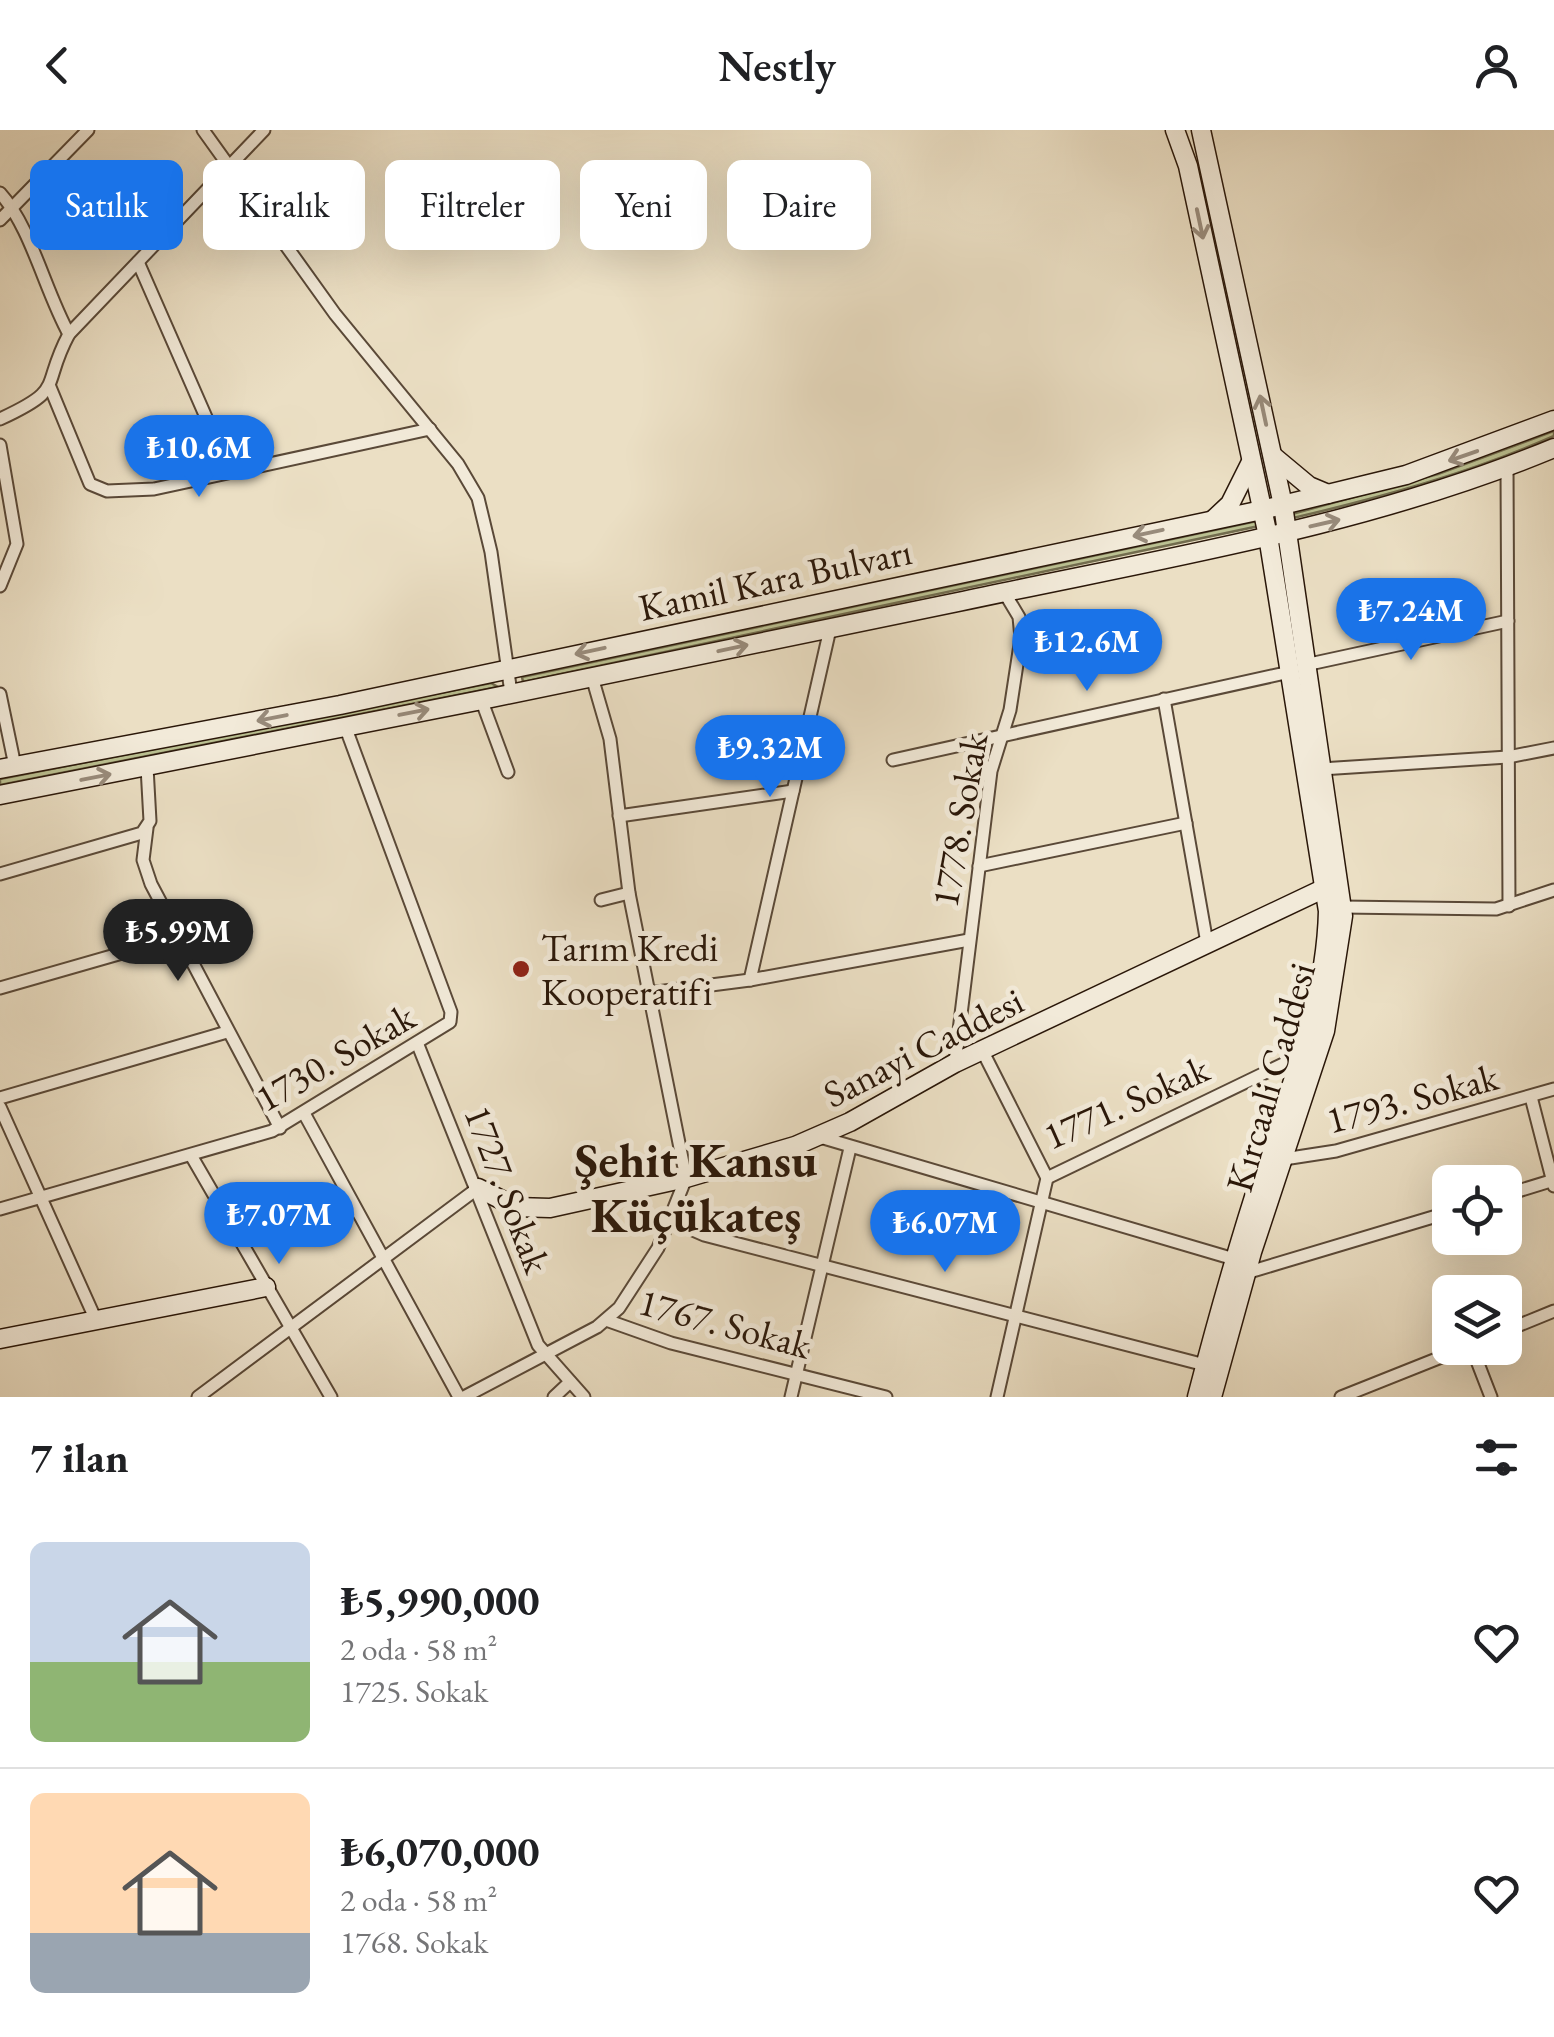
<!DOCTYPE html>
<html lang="tr">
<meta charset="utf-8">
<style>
:root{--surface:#fff;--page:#f2f2f2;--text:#202124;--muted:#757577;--line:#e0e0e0;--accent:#1a73e8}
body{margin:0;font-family:"EB Garamond",serif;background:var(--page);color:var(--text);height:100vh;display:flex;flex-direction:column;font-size:38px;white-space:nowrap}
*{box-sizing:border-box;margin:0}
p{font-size:32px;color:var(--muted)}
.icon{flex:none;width:55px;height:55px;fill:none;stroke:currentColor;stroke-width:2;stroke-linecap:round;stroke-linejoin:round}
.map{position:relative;height:1267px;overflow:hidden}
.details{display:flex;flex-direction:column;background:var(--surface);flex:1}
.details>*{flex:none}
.hud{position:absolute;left:30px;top:30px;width:1000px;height:90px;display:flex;gap:20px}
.tools{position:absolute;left:1432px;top:1035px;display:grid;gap:20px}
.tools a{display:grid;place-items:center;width:90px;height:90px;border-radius:15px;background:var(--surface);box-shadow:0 10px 40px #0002;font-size:50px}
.price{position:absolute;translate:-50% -85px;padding:0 22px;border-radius:35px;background:var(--accent);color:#fff;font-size:32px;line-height:65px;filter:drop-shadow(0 2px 5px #0008)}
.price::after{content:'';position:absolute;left:50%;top:60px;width:30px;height:22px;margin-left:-15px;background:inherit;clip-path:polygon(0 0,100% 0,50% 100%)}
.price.active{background:#222;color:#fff}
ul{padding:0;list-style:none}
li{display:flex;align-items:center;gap:30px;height:250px;padding:0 30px}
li+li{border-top:2px solid var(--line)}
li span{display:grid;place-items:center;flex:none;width:280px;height:200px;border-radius:15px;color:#555}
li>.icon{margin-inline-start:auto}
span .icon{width:120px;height:120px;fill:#fffc;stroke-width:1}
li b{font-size:42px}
h2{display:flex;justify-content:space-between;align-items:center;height:120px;padding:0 30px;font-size:42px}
.pill{padding:0 35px;border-radius:15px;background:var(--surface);box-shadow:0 10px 40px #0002;font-size:35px;line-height:90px}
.pill.active{background:var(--accent);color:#fff}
header{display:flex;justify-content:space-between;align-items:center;height:130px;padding:0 30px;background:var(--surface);font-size:45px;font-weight:600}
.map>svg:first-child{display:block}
.green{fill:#bbc192;stroke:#726c4e;stroke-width:2.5}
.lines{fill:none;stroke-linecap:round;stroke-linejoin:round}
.street-casing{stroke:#5a4938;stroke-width:15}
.secondary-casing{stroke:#2a1709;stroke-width:21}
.street{stroke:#f2ead9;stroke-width:11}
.secondary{stroke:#f2ead9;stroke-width:18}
.oneway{stroke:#988b7b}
.poi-dot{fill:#8f2418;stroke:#f2ead9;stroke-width:4}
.labels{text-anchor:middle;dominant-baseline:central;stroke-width:10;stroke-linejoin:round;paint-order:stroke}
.street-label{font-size:38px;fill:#2a1709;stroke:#f2ead9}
.poi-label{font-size:38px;fill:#2a1709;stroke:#f2ead9;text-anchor:start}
.district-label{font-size:48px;font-weight:bold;fill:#2a1709;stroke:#f2ead9}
</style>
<header><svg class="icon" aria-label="back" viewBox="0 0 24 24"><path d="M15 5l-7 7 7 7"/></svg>Nestly<svg class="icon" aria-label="person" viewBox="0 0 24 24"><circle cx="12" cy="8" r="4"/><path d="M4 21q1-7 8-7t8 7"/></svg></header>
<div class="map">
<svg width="1554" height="1267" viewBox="0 0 1554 1267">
<rect width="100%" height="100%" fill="#ebdfc4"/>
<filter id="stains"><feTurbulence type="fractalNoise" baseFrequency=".002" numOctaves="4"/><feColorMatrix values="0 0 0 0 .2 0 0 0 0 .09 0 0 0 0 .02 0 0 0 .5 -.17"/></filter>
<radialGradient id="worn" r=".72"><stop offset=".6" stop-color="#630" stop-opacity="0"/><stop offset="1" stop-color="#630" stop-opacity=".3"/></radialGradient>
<g class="green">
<path d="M1554 301V306C1470 343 1383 367 1293 388L1292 384 1438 344Z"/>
<path d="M1257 391 1259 396 523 552 522 547Z"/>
<path d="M491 553 498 557 0 655V649Z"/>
</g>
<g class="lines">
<g class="street-casing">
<g id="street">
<path d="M203 0 335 184 458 334 478 368 491 422 511 563"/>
<path d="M0 63C31 97 45 161 69 204"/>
<path d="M0 90 88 0"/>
<path d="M138 132 230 342"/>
<path d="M50 257 90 354 107 361 154 359 430 299"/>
<path d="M0 289C67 258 40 258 69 204L264 0"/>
<path d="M0 315 17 414 0 456"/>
<path d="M1507 336 1509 776"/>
<path d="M1305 535 1508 491"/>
<path d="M0 564 15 636"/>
<path d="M481 569 508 642"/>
<path d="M1164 569 1207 813"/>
<path d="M893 630 1290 542"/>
<path d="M1321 639 1508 627 1554 618"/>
<path d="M619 686 793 661"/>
<path d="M147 698 143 730 151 754 280 998"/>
<path d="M979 736 1186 693"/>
<path d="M0 744 142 703 150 691 147 637"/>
<path d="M601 770 629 763"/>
<path d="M1342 777 1496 779 1554 760"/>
<path d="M750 850 830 499"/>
<path d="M0 858 178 807"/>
<path d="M649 863 750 850 969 810"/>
<path d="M418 915 538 1215 584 1267"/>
<path d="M982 920 1047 1048 1302 925"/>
<path d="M955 933 991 641 1010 580 1021 508 1019 487 1004 462"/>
<path d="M1531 967 1554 1056"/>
<path d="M0 968 227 902"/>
<path d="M0 977 95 1188"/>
<path d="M305 985 459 1267"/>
<path d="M820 1007 1234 1129"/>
<path d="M192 1027 331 1267"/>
<path d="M1284 1029 1336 1021 1554 959"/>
<path d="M1505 1065 1554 1050"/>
<path d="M0 1079 272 1001 450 892 451 882 345 596"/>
<path d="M672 1091 704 1105 1205 1235"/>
<path d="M1246 1143 1450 1082"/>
<path d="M606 1190 671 1213 886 1267"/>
<path d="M1505 1201 1554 1181"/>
<path d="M1472 1218 1491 1267"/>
<path d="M198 1267 478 1058"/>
<path d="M464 1267 597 1197 619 1178 658 1118 686 1048 629 763 610 609 592 547"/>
<path d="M554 1267 570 1252"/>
<path d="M791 1267 850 1018"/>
<path d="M997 1267 1047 1048"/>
<path d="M1341 1267 1464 1218"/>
</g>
</g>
<g class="secondary-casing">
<g id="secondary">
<path d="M1175 0 1188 36 1268 406 1328 781C1326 871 1291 955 1263 1039 1238 1115 1217 1190 1197 1267"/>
<path d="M1201 0 1283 375 1343 786 1325 901 1252 1122 1212 1267"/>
<path d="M1273 326 1309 356 1328 364"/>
<path d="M1214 389 1230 374 1251 332"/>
<path d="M0 639 340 575 1262 380 1406 345 1554 290"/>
<path d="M0 665C320 603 639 539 958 472 1158 429 1364 397 1554 318"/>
<path d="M478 1058 516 1077 550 1078 686 1048 795 1016 850 992 955 933 1325 758"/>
<path d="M0 1209 266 1157"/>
</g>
</g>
<use href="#street" class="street"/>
<use href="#secondary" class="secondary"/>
</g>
<defs><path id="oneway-shaft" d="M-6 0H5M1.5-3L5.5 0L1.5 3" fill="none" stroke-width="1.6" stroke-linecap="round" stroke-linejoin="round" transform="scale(2.5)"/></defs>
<g class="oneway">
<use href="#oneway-shaft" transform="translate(1200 94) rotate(78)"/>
<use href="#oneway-shaft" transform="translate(1263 280) rotate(-102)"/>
<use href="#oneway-shaft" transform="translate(1463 326) rotate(161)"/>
<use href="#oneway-shaft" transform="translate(1325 393) rotate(-13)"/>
<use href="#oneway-shaft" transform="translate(1148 403) rotate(168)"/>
<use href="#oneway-shaft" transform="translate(733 518) rotate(-12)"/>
<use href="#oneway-shaft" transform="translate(590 521) rotate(168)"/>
<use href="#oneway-shaft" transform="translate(414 582) rotate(-11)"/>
<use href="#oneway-shaft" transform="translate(272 588) rotate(169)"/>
<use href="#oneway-shaft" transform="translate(96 647) rotate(-11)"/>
</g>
<circle class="poi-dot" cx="521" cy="839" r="10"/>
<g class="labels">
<g class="street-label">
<text transform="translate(775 449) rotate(-12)">Kamil Kara Bulvarı</text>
<text transform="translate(959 690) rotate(-80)">1778. Sokak</text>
<text transform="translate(923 917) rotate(-27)">Sanayi Caddesi</text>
<text transform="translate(335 927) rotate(-30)">1730. Sokak</text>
<text transform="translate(1270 947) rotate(-74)">Kırcaali Caddesi</text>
<text transform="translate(1412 968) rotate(-15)">1793. Sokak</text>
<text transform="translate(1126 972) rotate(-24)">1771. Sokak</text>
<text transform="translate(508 1059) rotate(69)">1727. Sokak</text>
<text transform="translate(725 1193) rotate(15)">1767. Sokak</text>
</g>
<g class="poi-label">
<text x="541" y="817">Tarım Kredi<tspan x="541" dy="44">Kooperatifi</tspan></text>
</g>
<g class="district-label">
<text x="696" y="1030">Şehit Kansu<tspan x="696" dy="55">Küçükateş</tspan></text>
</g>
</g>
<rect width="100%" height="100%" filter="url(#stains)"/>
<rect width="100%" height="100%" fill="url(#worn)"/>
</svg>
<div class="tools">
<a><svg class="icon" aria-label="locate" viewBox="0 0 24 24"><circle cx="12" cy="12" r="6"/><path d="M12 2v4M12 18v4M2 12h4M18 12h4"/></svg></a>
<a><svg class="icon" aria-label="layers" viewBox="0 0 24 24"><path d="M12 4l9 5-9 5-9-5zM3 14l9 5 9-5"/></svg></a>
</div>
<b class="price" style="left:199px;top:370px">₺10.6M</b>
<b class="price" style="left:1411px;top:533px">₺7.24M</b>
<b class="price" style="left:1087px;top:564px">₺12.6M</b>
<b class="price" style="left:770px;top:670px">₺9.32M</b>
<b class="price active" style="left:178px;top:854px">₺5.99M</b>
<b class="price" style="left:279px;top:1137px">₺7.07M</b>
<b class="price" style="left:945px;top:1145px">₺6.07M</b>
<div class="hud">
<a class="pill active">Satılık</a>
<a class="pill">Kiralık</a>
<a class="pill">Filtreler</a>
<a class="pill">Yeni</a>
<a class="pill">Daire</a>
</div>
</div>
<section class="details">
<h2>7 ilan<svg class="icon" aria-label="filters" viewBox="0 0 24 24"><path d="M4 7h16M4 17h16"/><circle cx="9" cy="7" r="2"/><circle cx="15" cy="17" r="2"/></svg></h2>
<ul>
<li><span style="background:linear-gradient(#c9d6e8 60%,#8fb573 0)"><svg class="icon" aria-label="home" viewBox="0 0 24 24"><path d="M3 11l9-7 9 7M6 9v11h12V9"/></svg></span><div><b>₺5,990,000</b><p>2 oda · 58 m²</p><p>1725. Sokak</p></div><svg class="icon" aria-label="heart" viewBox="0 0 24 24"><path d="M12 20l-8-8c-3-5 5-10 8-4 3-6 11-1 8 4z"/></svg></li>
<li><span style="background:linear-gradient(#ffd9b3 70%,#9aa5b1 0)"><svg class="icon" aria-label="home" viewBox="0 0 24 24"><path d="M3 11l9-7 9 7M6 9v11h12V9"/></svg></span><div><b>₺6,070,000</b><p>2 oda · 58 m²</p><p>1768. Sokak</p></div><svg class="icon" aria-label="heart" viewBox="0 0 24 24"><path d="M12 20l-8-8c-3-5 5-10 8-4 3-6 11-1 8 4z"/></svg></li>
</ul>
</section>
